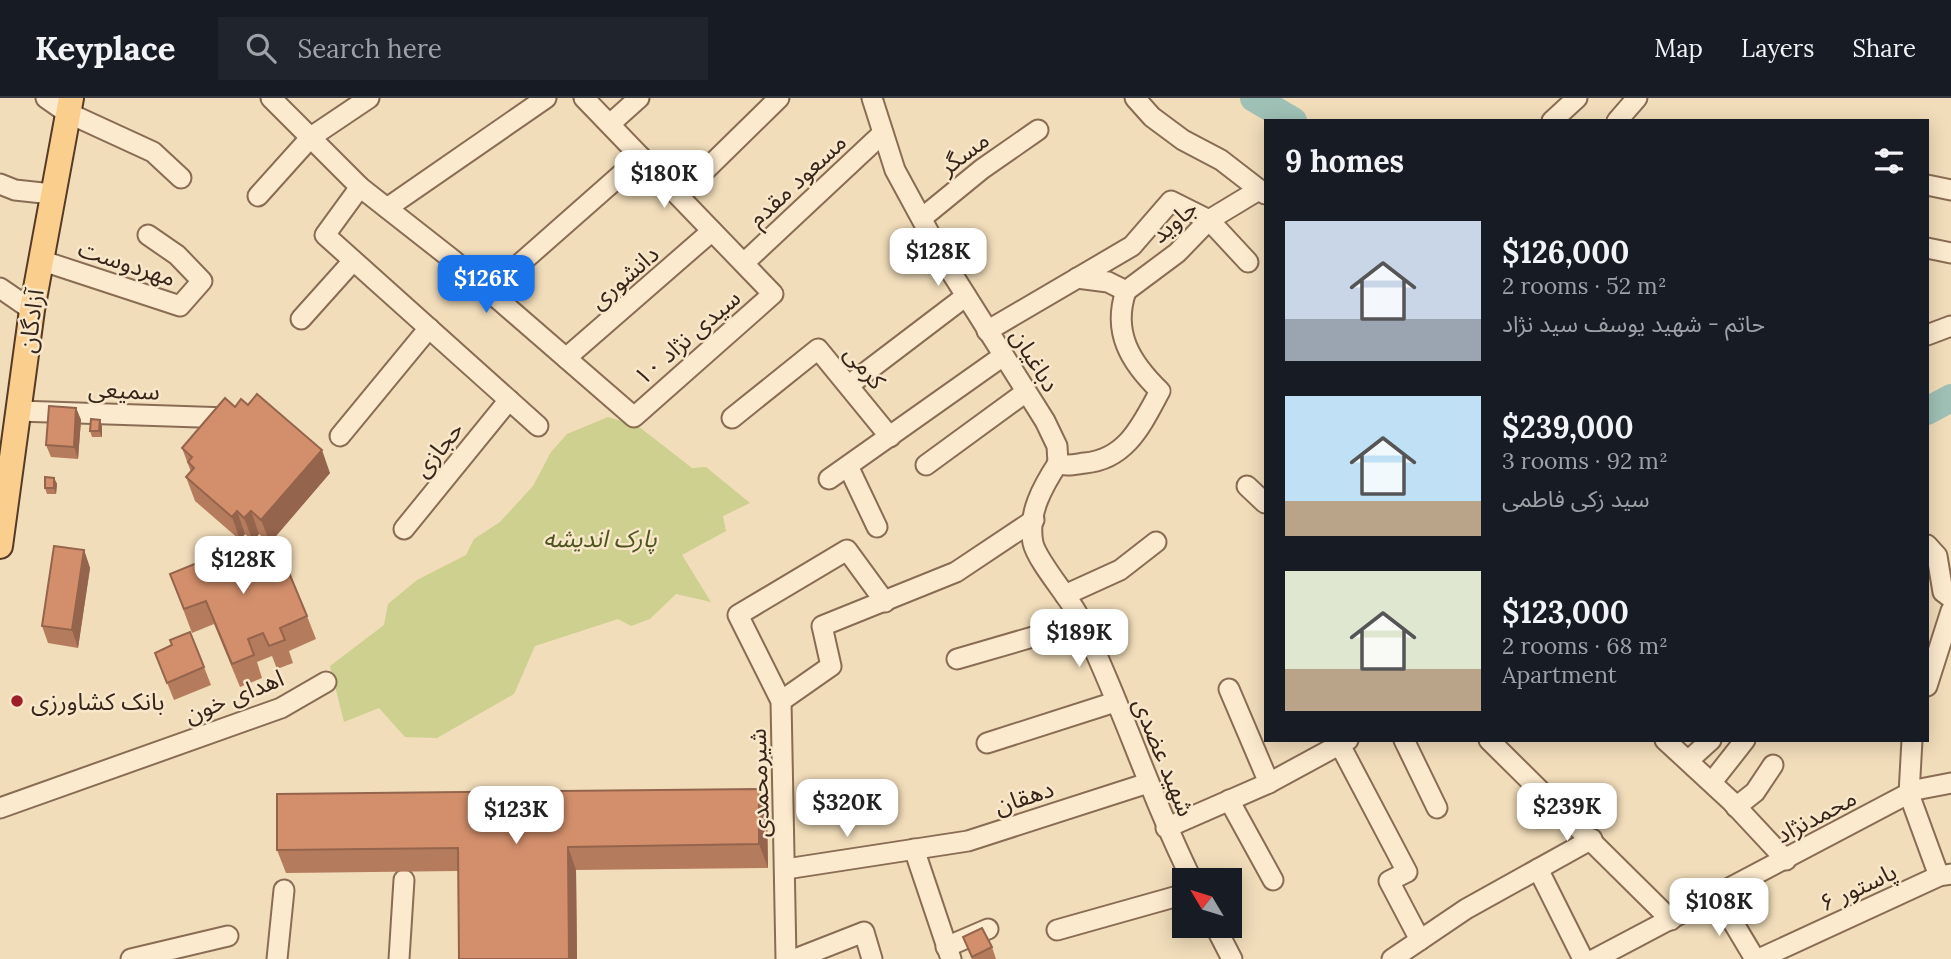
<!DOCTYPE html>
<meta charset="utf-8">
<style>
:root{--surface:#171b24;--page:#20242c;--text:#f1f3f6;--muted:#9ea1a6;--line:#363941;--accent:#1a73e8}
body{margin:0;font-family:Lora,"Noto Sans Arabic",serif;background:var(--page);color:var(--text);height:100vh;display:flex;flex-direction:column;font-size:26px;white-space:nowrap}
*{box-sizing:border-box;margin:0}
p{font-size:23px;color:var(--muted)}
.icon{flex:none;width:38px;height:38px;fill:none;stroke:currentColor;stroke-width:2;stroke-linecap:round;stroke-linejoin:round}
.map{position:relative;flex:1;overflow:hidden}
.drawer{position:absolute;left:1264px;top:21px;width:665px;height:623px;display:flex;flex-direction:column;background:var(--surface);border-radius:0px;box-shadow:0 4px 18px #0003}
.drawer>*{flex:none}
.needle{width:46px;rotate:308deg}
.tools{position:absolute;left:1172px;top:770px;display:grid;gap:14px}
.tools a{display:grid;place-items:center;width:70px;height:70px;border-radius:0px;background:var(--surface);box-shadow:0 4px 18px #0003;font-size:35px}
.price{position:absolute;translate:-50% -60px;padding:0 16px;border-radius:14px;background:#fff;color:#222;font-size:23px;line-height:46px;filter:drop-shadow(0 2px 4px #0008)}
.price::after{content:'';position:absolute;left:50%;top:42px;width:21px;height:16px;margin-left:-10px;background:inherit;clip-path:polygon(0 0,100% 0,50% 100%)}
.price.current{background:var(--accent);color:#fff}
ul{padding:0;list-style:none}
li{display:flex;align-items:center;gap:21px;height:175px;padding:0 21px}
li span{display:grid;place-items:center;flex:none;width:196px;height:140px;border-radius:0px;color:#555}
li>.icon{margin-inline-start:auto}
span .icon{width:84px;height:84px;fill:#fffc;stroke-width:1}
li b{font-size:30px}
h2{display:flex;justify-content:space-between;align-items:center;height:84px;padding:0 21px;font-size:30px}
header{display:flex;align-items:center;gap:42px;box-sizing:border-box;height:98px;padding:0 35px;background:var(--surface);border-bottom:2px solid var(--line)}
header strong{font-size:33px}
nav{display:flex;gap:38px;margin-inline-start:auto;font-size:24px}
.search{width:490px;height:63px;background:var(--page);display:flex;align-items:center;gap:18px;box-sizing:border-box;padding:0 24px;border-radius:0px;color:var(--muted);font-size:26px}
.map>svg:first-child{display:block}
.park{fill:#cdd08e}
.lines{fill:none;stroke-linecap:round;stroke-linejoin:round}
.river{stroke:#9fc1b5;stroke-width:28}
.minor-casing{stroke:#896c53;stroke-width:23}
.major-casing{stroke:#563a28;stroke-width:28}
.minor{stroke:#fceace;stroke-width:19}
.major{stroke:#facf8d;stroke-width:24}
.wall{fill:#b57b5d}
.shaded-wall{fill:#94644c}
.building{fill:#d38f6c;stroke:#94644c;stroke-width:2}
.poi-dot{fill:#9e1e29;stroke:#f8e7ca;stroke-width:2.5}
.labels{text-anchor:middle;dominant-baseline:central;stroke-width:5;stroke-linejoin:round;paint-order:stroke}
.street-label{font-size:24px;fill:#37251a;stroke:#f8e7ca}
.park-label{font-size:24px;font-style:italic;fill:#4c551e;stroke:#f8e7ca}
.poi-label{font-size:24px;fill:#37251a;stroke:#f8e7ca;text-anchor:start}
</style>
<header>
<strong>Keyplace</strong>
<div class="search"><svg class="icon" aria-label="search" viewBox="0 0 24 24"><circle cx="10" cy="10" r="6"/><path d="M15 15l6 6"/></svg>Search here</div>
<nav><a>Map</a><a>Layers</a><a>Share</a></nav>
</header>
<div class="map">
<svg width="1951" height="861" viewBox="0 0 1951 861">
<rect width="100%" height="100%" fill="#f1ddba"/>
<path class="park" d="M608 319 638 328 692 370 706 369 750 405 723 418 726 433 682 457 711 504 676 496 650 521 631 528 618 521 535 548 514 596 437 640 405 639 379 610 344 624 330 568 384 527 388 506 417 482 466 457 474 441 500 424 533 388 551 354 567 336Z"/>
<g class="lines">
<g class="river">
<path d="M1254 0 1293 23"/>
<path d="M1927 313 1951 300"/>
</g>
<g class="minor-casing">
<g id="minor">
<path d="M46 0 66 14 153 54 181 80"/>
<path d="M271 0 360 89 453 162 634 319 773 196 584 0"/>
<path d="M872 0 895 72 946 166 1045 323 1057 348 1058 365"/>
<path d="M1135 0 1152 19 1183 42 1221 62 1265 96"/>
<path d="M1552 23 1577 0"/>
<path d="M1617 23 1637 0"/>
<path d="M610 26 639 0"/>
<path d="M0 86 15 92 52 96"/>
<path d="M1927 87 1951 92"/>
<path d="M360 89 325 137 538 328"/>
<path d="M258 98 311 39 369 0"/>
<path d="M679 98 779 0"/>
<path d="M387 110 546 0"/>
<path d="M922 120 982 71 1038 32"/>
<path d="M1927 150 1951 155"/>
<path d="M40 162 180 208 202 183 177 157 148 137"/>
<path d="M744 165 883 35"/>
<path d="M1077 180 1108 184 1126 193"/>
<path d="M0 190 32 212"/>
<path d="M489 193 641 59"/>
<path d="M1126 193 1177 155 1209 122 1257 93"/>
<path d="M301 221 353 163"/>
<path d="M987 233 1132 148 1171 103 1209 122 1248 164"/>
<path d="M1927 237 1951 228"/>
<path d="M566 260 712 133"/>
<path d="M849 287 966 198"/>
<path d="M18 313 229 320"/>
<path d="M732 320 818 251 890 339"/>
<path d="M340 338 429 230"/>
<path d="M1058 365C1043 388 1027 416 1033 445 1037 463 1068 498 1078 517 1121 603 1149 696 1192 782"/>
<path d="M1058 365C1066 369 1076 366 1085 365 1127 361 1142 326 1160 293 1130 264 1112 234 1126 193"/>
<path d="M926 367 1026 294"/>
<path d="M848 368 877 429"/>
<path d="M829 381 1003 258"/>
<path d="M1247 388 1265 405"/>
<path d="M404 431 509 302"/>
<path d="M1927 447 1937 458 1943 494 1951 500"/>
<path d="M1065 497 1120 472 1156 444"/>
<path d="M957 561 1081 525"/>
<path d="M1927 588 1951 513"/>
<path d="M1229 591 1269 685"/>
<path d="M781 603 831 568 822 528 956 474 1034 422"/>
<path d="M1404 642 1437 710"/>
<path d="M1489 642 1671 822"/>
<path d="M1665 642 1731 703 1786 762"/>
<path d="M1912 642 1909 696 1939 778"/>
<path d="M987 645 1115 604"/>
<path d="M1340 647 1407 774 1389 783 1420 842"/>
<path d="M1689 662 1711 642"/>
<path d="M1712 684 1745 642"/>
<path d="M1229 702 1273 782"/>
<path d="M1736 709 1755 694 1773 667"/>
<path d="M0 710 281 610 326 584"/>
<path d="M1166 730 1269 685 1348 642"/>
<path d="M914 751 951 861"/>
<path d="M786 771 968 743 1148 685"/>
<path d="M1538 771 1583 861"/>
<path d="M1718 799 1755 861"/>
<path d="M1215 828 1232 861"/>
<path d="M1057 832 1185 796"/>
<path d="M946 849 988 831"/>
<path d="M131 861 228 838"/>
<path d="M277 861 284 792"/>
<path d="M399 861 404 782"/>
<path d="M786 861 781 603 738 517 847 452 885 504"/>
<path d="M795 861 864 834 872 861"/>
<path d="M1392 861 1466 811 1592 741"/>
<path d="M1595 861 1915 692 1951 685"/>
<path d="M1759 861 1939 778 1951 776"/>
</g>
</g>
<g class="major-casing">
<path id="major" d="M0 448 32 212 71 0"/>
</g>
<use href="#minor" class="minor"/>
<use href="#major" class="major"/>
</g>
<g class="wall">
<path d="M235 309 330 375 270 445 259 436 253 443 260 461 307 518 316 541 289 553 293 565 277 571 272 558 257 564 262 580 240 589 214 526 192 535 170 476 252 442 245 436 240 442 195 403 186 379 191 374 182 350Z"/>
<path d="M76 310 81 322 78 361 51 359 46 347Z"/>
<path d="M100 322 102 328V339H92L90 333Z"/>
<path d="M54 380 57 386 56 396H47L45 390Z"/>
<path d="M84 452 90 470 78 550 48 545 42 528Z"/>
<path d="M155 555 204 569 211 587 174 602Z"/>
<path d="M759 691 767 714 768 770 576 772 577 861H459L458 773 286 775 277 752Z"/>
<path d="M963 839 992 849 996 861H972Z"/>
</g>
<g class="shaded-wall">
<path d="M76 310 81 322 78 361 74 349Z"/>
<path d="M100 322 102 328V339L99 333Z"/>
<path d="M322 352 330 375 270 445 261 422Z"/>
<path d="M54 380 57 386 56 396 54 390Z"/>
<path d="M237 413 245 436 240 442 232 419Z"/>
<path d="M251 413 259 436 253 443 244 420Z"/>
<path d="M84 452 90 470 78 550 72 532Z"/>
<path d="M759 691 767 714 768 770 759 746Z"/>
<path d="M568 749 576 772 577 861H569Z"/>
</g>
<g class="building">
<path d="M257 296 322 352 261 422 251 413 244 420 237 413 232 419 186 379 194 370 188 364 192 359 182 350 225 300 235 309 241 301 248 307Z"/>
<path d="M49 308 76 310 74 349 46 347Z"/>
<path d="M91 321 100 322 99 333H90Z"/>
<path d="M45 379 54 380V390H45Z"/>
<path d="M253 442 260 461 280 453 307 518 280 530 285 542 269 548 263 535 248 541 254 557 232 566 206 503 184 511 170 476Z"/>
<path d="M54 448 84 452 72 532 42 528Z"/>
<path d="M190 534 204 569 167 585 155 555 172 547 170 542Z"/>
<path d="M759 691V746L568 749 569 861H459L458 750 277 752V696Z"/>
<path d="M982 830 992 849 972 859 963 839Z"/>
</g>
<circle class="poi-dot" cx="17" cy="603" r="7"/>
<g class="labels">
<g class="street-label">
<text transform="translate(964 55) rotate(-37)">مسگر</text>
<text transform="translate(797 82) rotate(-43)">مسعود مقدم</text>
<text transform="translate(1174 123) rotate(-41)">جاوید</text>
<text transform="translate(127 165) rotate(18)">مهردوست</text>
<text transform="translate(624 179) rotate(-41)">دانشوری</text>
<text transform="translate(31 223) rotate(-82)">آزادگان</text>
<text transform="translate(687 239) rotate(-41)">سیدی نژاد ۱۰</text>
<text transform="translate(1035 262) rotate(58)">دباغیان</text>
<text transform="translate(865 269) rotate(50)">کرمی</text>
<text transform="translate(124 292) rotate(2)">سمیعی</text>
<text transform="translate(438 351) rotate(-51)">حجازی</text>
<text transform="translate(234 598) rotate(-22)">اهدای خون</text>
<text transform="translate(1164 659) rotate(68)">شهید عضدی</text>
<text transform="translate(759 685) rotate(-92)">شیرمحمدی</text>
<text transform="translate(1024 699) rotate(-18)">دهقان</text>
<text transform="translate(1816 718) rotate(-28)">محمدنژاد</text>
<text transform="translate(1858 789) rotate(-25)">پاستور ۶</text>
</g>
<g class="park-label">
<text x="600" y="440">پارک اندیشه</text>
</g>
<g class="poi-label">
<text x="31" y="603">بانک کشاورزی</text>
</g>
</g>
</svg>
<div class="tools">
<a><svg class="needle" viewBox="-14 -14 28 28"><path d="M0-13l5 13h-10z" fill="#e53935"/><path d="M0 13l5-13h-10z" fill="#9ea1a6"/></svg></a>
</div>
<b class="price" style="left:664px;top:112px">$180K</b>
<b class="price" style="left:938px;top:190px">$128K</b>
<b class="price current" style="left:486px;top:217px">$126K</b>
<b class="price" style="left:243px;top:498px">$128K</b>
<b class="price" style="left:1079px;top:571px">$189K</b>
<b class="price" style="left:847px;top:741px">$320K</b>
<b class="price" style="left:1567px;top:745px">$239K</b>
<b class="price" style="left:516px;top:748px">$123K</b>
<b class="price" style="left:1719px;top:840px">$108K</b>
<section class="drawer">
<h2>9 homes<svg class="icon" aria-label="filters" viewBox="0 0 24 24"><path d="M4 7h16M4 17h16"/><circle cx="9" cy="7" r="2"/><circle cx="15" cy="17" r="2"/></svg></h2>
<ul>
<li><span style="background:linear-gradient(#c9d6e8 70%,#9aa5b1 0)"><svg class="icon" aria-label="home" viewBox="0 0 24 24"><path d="M3 11l9-7 9 7M6 9v11h12V9"/></svg></span><div><b>$126,000</b><p>2 rooms · 52 m²</p><p>حاتم - شهید یوسف سید نژاد</p></div></li>
<li><span style="background:linear-gradient(#bfe0f5 75%,#b9a48a 0)"><svg class="icon" aria-label="home" viewBox="0 0 24 24"><path d="M3 11l9-7 9 7M6 9v11h12V9"/></svg></span><div><b>$239,000</b><p>3 rooms · 92 m²</p><p>سید زکی فاطمی</p></div></li>
<li><span style="background:linear-gradient(#dfe7d0 70%,#b9a48a 0)"><svg class="icon" aria-label="home" viewBox="0 0 24 24"><path d="M3 11l9-7 9 7M6 9v11h12V9"/></svg></span><div><b>$123,000</b><p>2 rooms · 68 m²</p><p>Apartment</p></div></li>
</ul>
</section>
</div>
